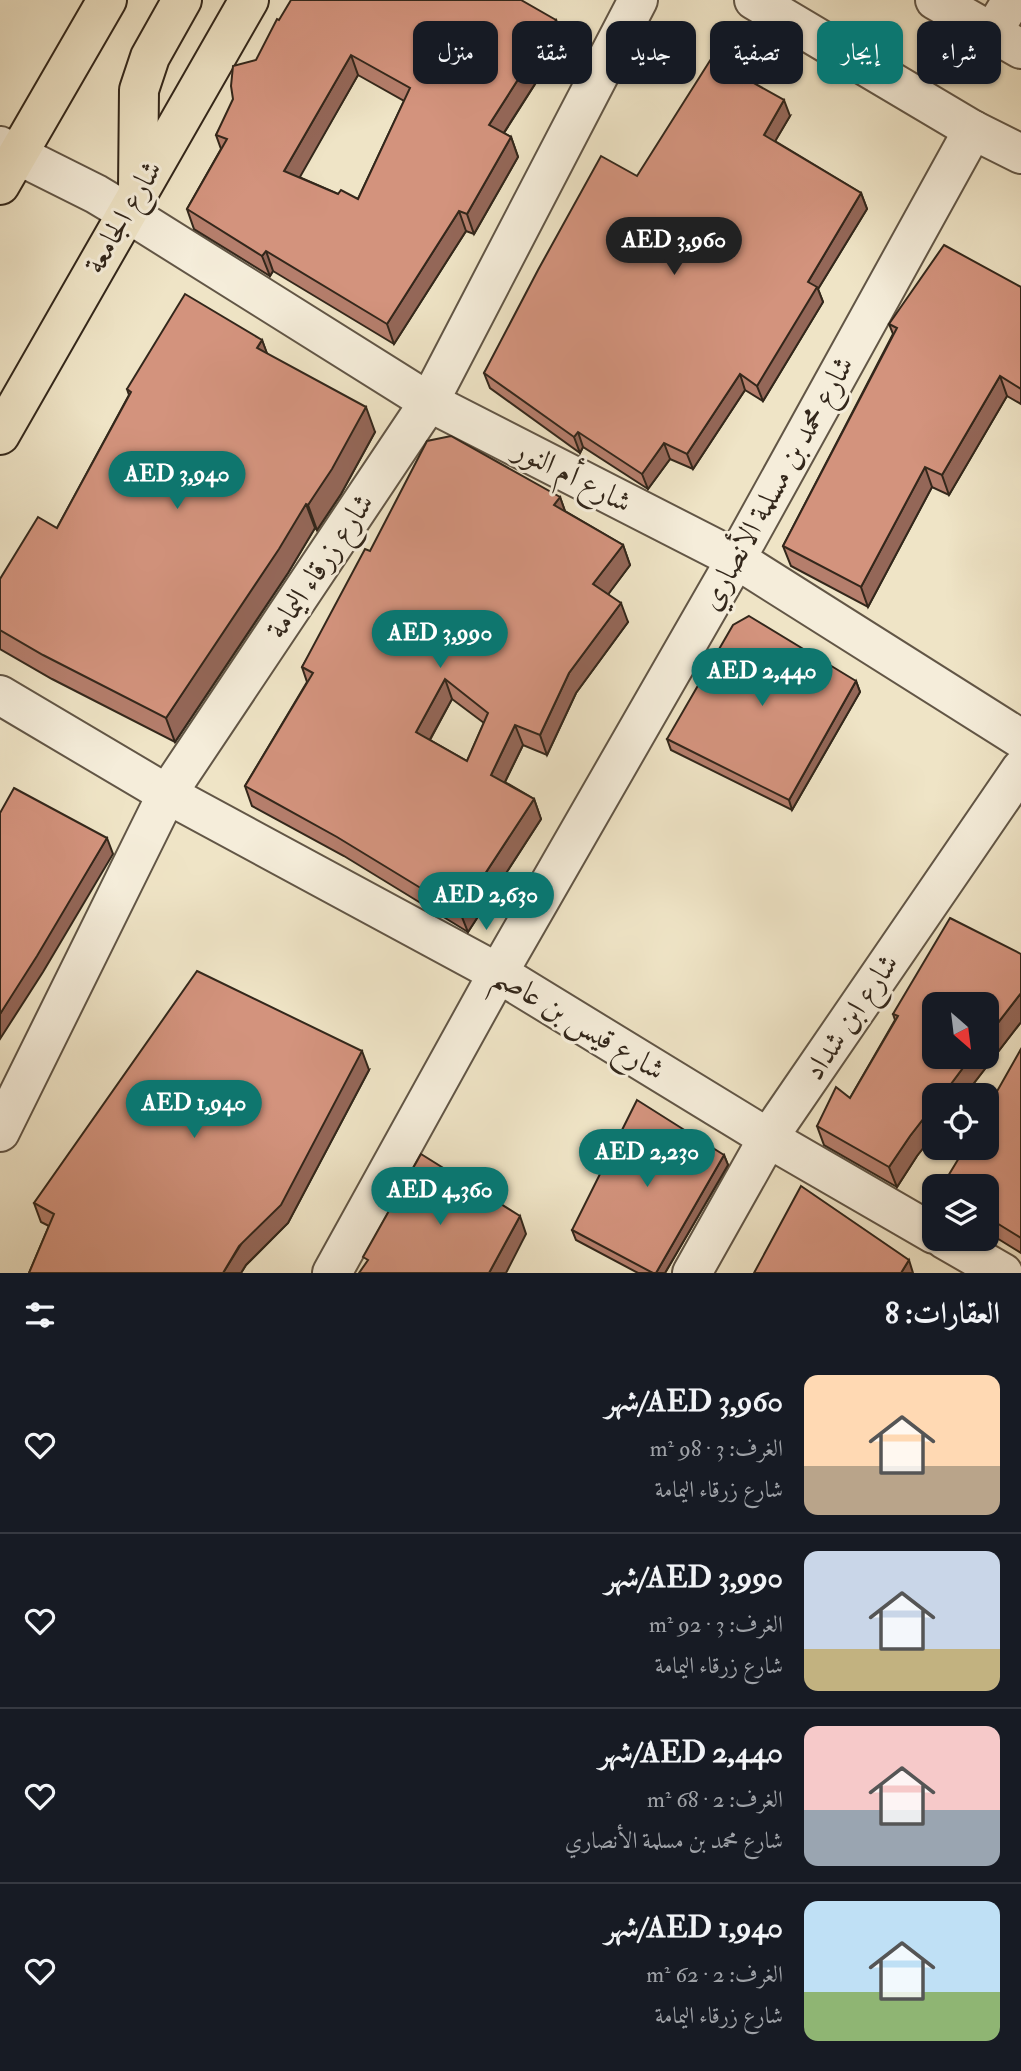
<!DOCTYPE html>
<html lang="ar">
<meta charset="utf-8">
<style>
:root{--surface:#171b24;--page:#20242c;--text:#f1f3f6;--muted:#9ea1a6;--line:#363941;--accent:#0f766e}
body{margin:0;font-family:"IM FELL Double Pica",Amiri,serif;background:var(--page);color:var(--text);direction:rtl;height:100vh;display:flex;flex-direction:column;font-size:26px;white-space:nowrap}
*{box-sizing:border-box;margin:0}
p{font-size:23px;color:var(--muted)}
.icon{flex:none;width:38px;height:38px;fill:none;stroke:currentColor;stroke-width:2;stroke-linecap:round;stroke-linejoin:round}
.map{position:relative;height:1273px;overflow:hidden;direction:ltr}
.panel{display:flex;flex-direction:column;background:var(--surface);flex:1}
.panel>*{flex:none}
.top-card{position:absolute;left:21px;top:21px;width:980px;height:63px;direction:rtl;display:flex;gap:14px}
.needle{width:46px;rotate:152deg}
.tools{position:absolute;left:922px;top:992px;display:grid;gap:14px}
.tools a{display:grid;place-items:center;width:77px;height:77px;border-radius:14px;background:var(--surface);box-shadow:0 2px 5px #0004;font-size:35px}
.price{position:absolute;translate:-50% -60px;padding:0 16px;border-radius:24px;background:var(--accent);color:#fff;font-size:23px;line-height:46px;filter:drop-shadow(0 2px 4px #0008)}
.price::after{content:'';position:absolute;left:50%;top:42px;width:21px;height:16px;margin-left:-10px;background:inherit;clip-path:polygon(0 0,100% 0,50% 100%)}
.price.current{background:#222;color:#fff}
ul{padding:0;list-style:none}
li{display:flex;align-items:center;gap:21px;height:175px;padding:0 21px}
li+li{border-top:2px solid var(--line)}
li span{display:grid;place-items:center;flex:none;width:196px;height:140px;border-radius:14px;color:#555}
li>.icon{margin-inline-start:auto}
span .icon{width:84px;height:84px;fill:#fffc;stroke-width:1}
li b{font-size:30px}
h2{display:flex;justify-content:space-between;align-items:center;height:84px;padding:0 21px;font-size:30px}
.pill{padding:0 24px;border-radius:14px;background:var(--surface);box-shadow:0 2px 5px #0004;font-size:24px;line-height:63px}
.pill.current{background:var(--accent);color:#fff}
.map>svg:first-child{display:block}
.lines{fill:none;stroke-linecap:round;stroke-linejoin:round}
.minor-casing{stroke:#625646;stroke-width:42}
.tertiary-casing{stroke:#625646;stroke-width:42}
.primary-casing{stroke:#33271b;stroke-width:42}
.minor{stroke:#f5edda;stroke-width:38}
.tertiary{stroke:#f5edda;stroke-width:38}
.primary{stroke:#efe4c6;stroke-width:38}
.wall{fill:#b57e6c;stroke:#33271b;stroke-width:2;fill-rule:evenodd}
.shaded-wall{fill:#946758;stroke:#33271b;stroke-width:2}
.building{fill:#d3937d;stroke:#33271b;stroke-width:2;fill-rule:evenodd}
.labels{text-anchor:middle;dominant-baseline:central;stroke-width:6;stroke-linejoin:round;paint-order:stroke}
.street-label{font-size:30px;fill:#33271b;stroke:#f5edda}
</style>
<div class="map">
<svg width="1021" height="1273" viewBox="0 0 1021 1273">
<rect width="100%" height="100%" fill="#efe4c6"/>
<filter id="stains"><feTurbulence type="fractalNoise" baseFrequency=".00286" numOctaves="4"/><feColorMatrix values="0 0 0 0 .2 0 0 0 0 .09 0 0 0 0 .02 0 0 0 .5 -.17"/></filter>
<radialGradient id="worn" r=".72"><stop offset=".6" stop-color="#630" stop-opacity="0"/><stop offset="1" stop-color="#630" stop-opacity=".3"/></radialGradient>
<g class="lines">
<g class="minor-casing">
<g id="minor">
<path d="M992 33 1012 0"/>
<path d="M0 146 96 194 126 212 429 402 736 559 1021 739"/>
<path d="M0 695 167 794 498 973 768 1138 934 1234"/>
<path d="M0 1132 167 794 429 402 638 0"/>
<path d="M944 1239 1003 1273"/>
<path d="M332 1273 498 973 736 559 973 130"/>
<path d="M692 1273 768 1138 1021 769"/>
</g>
</g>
<g class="tertiary-casing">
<g id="tertiary">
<path d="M754 0 973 130 1021 154"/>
<path d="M935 0 1021 49"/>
</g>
</g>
<g class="primary-casing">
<g id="primary">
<path d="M0 185 107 0"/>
<path d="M138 188 139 90 150 57 182 0"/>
<path d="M0 435 249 0"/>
</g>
</g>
<use href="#minor" class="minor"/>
<use href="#tertiary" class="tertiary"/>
<use href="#primary" class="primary"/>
</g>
<g class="wall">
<path d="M279 20H556L563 40 504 133 511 137 518 157 474 234 466 231 394 344 273 271 270 276 194 229 187 209 221 149 216 135ZM358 75 404 101 358 199 338 194 299 177Z"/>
<path d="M790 116 775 141 861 193 867 209 818 289 823 302 763 401 745 390 693 469 670 459 648 489 583 447 580 453 490 388 484 373 637 176Z"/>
<path d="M1021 287V404L1007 396 949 495 932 487 868 607 791 566 783 546 893 334 889 324Z"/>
<path d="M262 340 267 354 375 432 341 494 317 530 315 528 288 573 175 742 52 679 0 649V579L57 528 129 395 127 389Z"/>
<path d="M560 497 565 511 623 545 630 565 608 594 628 622 576 693 547 755 523 745 505 782 534 799 541 819 468 932 344 856 252 806 245 786 307 682 302 667 370 551ZM452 699 484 723 467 761 430 740Z"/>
<path d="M856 681 860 692 792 810 671 750 667 739Z"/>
<path d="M1021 954V1022L964 1096H934V1134L917 1156 897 1187 824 1145 817 1126 850 1098 895 1020 893 1014Z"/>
<path d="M1021 1049V1253L987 1232V1186Z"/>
<path d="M369 1070 288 1223 246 1265 241 1273H29L49 1226 41 1222 34 1203Z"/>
<path d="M724 1155 728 1165 665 1273H638L576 1240 572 1230Z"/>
</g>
<g class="shaded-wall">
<path d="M556 20 563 40 496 145 489 125Z"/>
<path d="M351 55 358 75 292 191 284 171Z"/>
<path d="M784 100 790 116 770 150 764 135Z"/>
<path d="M511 137 518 157 474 234 467 214Z"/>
<path d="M861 193 867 209 818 289 823 302 763 401 757 386 808 282Z"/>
<path d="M459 211 466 231 394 344 387 324Z"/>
<path d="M266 251 273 271 270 276 262 256Z"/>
<path d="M262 340 271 364 257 348Z"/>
<path d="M740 374 745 390 693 469 687 454Z"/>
<path d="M1000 376 1007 396 949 495 942 475Z"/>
<path d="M366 407 375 432 341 494 317 530 308 505Z"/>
<path d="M578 432 583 447 580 453 574 437Z"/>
<path d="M664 443 670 459 648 489 642 474Z"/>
<path d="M925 467 932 487 868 607 861 587Z"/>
<path d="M560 497 567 517 554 505Z"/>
<path d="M306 504 315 528 288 573 175 742 166 718Z"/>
<path d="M623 545 630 565 601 604 593 584Z"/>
<path d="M621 603 628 622 576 693 547 755 540 735 569 673Z"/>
<path d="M445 679 452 699 423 752 416 732Z"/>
<path d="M856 681 860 692 792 810 789 800Z"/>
<path d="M515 725 523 745 499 794 491 775Z"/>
<path d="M534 799 541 819 468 932 460 912Z"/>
<path d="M107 838 113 854 43 972 0 1039V1014Z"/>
<path d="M1021 993V1022L964 1096H942L971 1057H987V1037Z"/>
<path d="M362 1051 369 1070 288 1223 246 1265 241 1273H223Z"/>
<path d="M934 1105V1134L917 1156 897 1187 889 1167 910 1136Z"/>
<path d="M724 1155 728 1165 665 1273H656Z"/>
<path d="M520 1216 526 1234 506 1273H489Z"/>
<path d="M909 1260 913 1273H901Z"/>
</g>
<g class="building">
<path d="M291 0H521L556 20 489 125 511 137 467 214 459 211 387 324 266 251 262 256 187 209 227 139 216 135 233 99 231 86 233 66 256 60 277 19 279 20ZM351 55 410 88 358 199 341 190 338 194 284 171Z"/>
<path d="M711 59 784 100 764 135 861 193 808 282 817 287 757 386 740 374 687 454 664 443 642 474 578 432 574 437 484 373 538 270 601 156 637 176Z"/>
<path d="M944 245 1021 287V389L1000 376 942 475 925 467 861 587 783 546 897 328 889 324Z"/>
<path d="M185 294 262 340 257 348 366 407 332 469 308 505 306 504 279 549 166 718 43 655 0 630V579L38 517 57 528 131 392 127 389Z"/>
<path d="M451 436 560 497 554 505 623 545 593 584 621 603 569 673 540 735 515 725 491 775 534 799 460 912 337 837 245 786 313 673 302 667 365 549 370 551 427 441ZM445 679 488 713 467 761 416 732Z"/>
<path d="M749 616 856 681 789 800 667 739 733 625Z"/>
<path d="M14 788 107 838 37 956 0 1014V813Z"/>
<path d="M950 918 1021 954V993L987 1037V1004H934V1057H971L942 1096H934V1105L910 1136 889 1167 817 1126 836 1087 850 1098 898 1016 893 1014Z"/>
<path d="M197 971 362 1051 281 1205 239 1246 223 1273H29L54 1214 34 1203Z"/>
<path d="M1021 1049V1238L987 1217V1186H942L965 1148H987V1109Z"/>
<path d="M637 1100 724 1155 656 1273H653L572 1230Z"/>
<path d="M421 1154 520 1216 489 1273H359L368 1260 363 1257Z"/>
<path d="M801 1186 909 1260 901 1273H754Z"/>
</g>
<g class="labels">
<g class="street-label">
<text transform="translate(123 217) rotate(-60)">شارع الجامعة</text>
<text transform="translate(573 476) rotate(27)">شارع أم النور</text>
<text transform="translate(777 483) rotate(-61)">شارع محمد بن مسلمة الأنصاري</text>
<text transform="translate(320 566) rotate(-56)">شارع زرقاء اليمامة</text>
<text transform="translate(851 1017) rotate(-56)">شارع ابن شداد</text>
<text transform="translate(579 1023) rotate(31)">شارع قيس بن عاصم</text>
</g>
</g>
<rect width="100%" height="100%" filter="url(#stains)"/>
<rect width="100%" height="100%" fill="url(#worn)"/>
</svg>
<div class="tools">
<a><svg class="needle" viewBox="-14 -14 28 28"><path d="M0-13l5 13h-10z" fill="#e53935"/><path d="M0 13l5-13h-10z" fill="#9ea1a6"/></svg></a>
<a><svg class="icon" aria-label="locate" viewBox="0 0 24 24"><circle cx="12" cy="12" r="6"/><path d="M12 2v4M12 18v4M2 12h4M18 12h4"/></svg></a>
<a><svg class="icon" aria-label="layers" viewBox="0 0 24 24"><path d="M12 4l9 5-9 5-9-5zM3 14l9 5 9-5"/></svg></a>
</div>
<b class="price current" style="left:674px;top:277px">AED 3,960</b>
<b class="price" style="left:177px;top:511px">AED 3,940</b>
<b class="price" style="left:440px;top:670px">AED 3,990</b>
<b class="price" style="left:762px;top:708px">AED 2,440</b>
<b class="price" style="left:486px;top:932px">AED 2,630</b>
<b class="price" style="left:194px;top:1140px">AED 1,940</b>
<b class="price" style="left:647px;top:1189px">AED 2,230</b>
<b class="price" style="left:440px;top:1227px">AED 4,360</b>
<div class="top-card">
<a class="pill">شراء</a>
<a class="pill current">إيجار</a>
<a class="pill">تصفية</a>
<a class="pill">جديد</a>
<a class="pill">شقة</a>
<a class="pill">منزل</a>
</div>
</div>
<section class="panel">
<h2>العقارات: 8<svg class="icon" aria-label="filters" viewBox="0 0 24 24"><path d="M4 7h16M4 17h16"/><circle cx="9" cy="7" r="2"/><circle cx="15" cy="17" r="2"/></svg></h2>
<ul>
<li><span style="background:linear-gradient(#ffd9b3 65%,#b9a48a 0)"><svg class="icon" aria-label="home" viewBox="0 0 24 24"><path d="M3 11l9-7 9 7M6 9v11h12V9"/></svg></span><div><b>AED 3,960/شهر</b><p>الغرف: 3 · 98 m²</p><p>شارع زرقاء اليمامة</p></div><svg class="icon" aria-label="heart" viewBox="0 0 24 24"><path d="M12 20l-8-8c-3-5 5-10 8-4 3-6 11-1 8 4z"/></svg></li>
<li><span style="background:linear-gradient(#c9d6e8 70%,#c2b280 0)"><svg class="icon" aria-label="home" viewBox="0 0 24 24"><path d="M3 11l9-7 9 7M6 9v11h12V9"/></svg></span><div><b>AED 3,990/شهر</b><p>الغرف: 3 · 92 m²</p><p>شارع زرقاء اليمامة</p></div><svg class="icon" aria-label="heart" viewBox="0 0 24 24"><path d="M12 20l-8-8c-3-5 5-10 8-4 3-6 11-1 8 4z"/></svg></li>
<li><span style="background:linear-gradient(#f6c9c9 60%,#9aa5b1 0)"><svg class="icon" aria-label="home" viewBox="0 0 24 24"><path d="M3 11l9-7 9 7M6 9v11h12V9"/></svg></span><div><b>AED 2,440/شهر</b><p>الغرف: 2 · 68 m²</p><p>شارع محمد بن مسلمة الأنصاري</p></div><svg class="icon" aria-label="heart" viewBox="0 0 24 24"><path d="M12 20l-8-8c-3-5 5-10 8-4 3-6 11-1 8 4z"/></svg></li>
<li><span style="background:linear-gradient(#bfe0f5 65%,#8fb573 0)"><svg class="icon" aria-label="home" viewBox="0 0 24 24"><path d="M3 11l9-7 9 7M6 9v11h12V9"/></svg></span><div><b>AED 1,940/شهر</b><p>الغرف: 2 · 62 m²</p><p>شارع زرقاء اليمامة</p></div><svg class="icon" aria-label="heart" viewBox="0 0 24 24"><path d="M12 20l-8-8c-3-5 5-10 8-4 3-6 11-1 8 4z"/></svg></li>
</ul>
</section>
